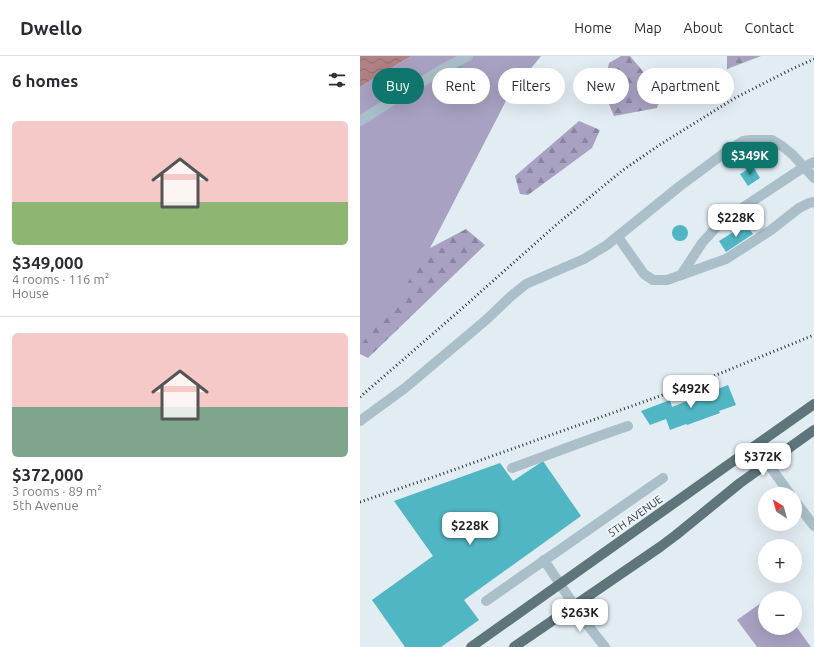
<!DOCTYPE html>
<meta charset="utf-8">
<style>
:root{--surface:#fff;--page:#f7f7f7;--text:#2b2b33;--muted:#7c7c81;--line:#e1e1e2;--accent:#0f766e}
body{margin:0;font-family:Ubuntu,sans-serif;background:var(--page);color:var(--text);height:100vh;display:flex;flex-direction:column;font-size:15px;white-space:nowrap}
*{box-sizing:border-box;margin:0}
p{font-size:13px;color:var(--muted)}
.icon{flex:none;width:22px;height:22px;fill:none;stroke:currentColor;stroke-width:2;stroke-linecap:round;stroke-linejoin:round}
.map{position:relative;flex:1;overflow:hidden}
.panel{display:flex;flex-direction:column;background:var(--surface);width:360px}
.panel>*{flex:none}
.top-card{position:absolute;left:12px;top:12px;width:380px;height:36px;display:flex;gap:8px}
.needle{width:26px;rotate:323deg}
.controls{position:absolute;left:398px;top:431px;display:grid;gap:8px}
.controls a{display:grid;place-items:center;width:44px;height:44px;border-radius:50%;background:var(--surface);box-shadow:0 4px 16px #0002;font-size:20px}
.price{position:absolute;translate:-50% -34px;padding:0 9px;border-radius:8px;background:#fff;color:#222;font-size:13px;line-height:26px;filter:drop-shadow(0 1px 2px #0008)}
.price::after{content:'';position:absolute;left:50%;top:24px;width:12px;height:9px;margin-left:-6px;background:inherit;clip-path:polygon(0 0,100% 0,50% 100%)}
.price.active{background:var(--accent);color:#fff}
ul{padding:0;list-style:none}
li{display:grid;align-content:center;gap:8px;height:212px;padding:0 12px}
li+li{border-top:1px solid var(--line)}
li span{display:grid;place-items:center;height:124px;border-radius:6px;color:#555}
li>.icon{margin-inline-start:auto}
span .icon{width:72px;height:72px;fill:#fffc;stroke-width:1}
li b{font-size:17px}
h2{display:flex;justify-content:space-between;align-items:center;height:48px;padding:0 12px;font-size:17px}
.chip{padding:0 14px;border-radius:18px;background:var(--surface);box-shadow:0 4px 16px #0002;font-size:14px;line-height:36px}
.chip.active{background:var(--accent);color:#fff}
header{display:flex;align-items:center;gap:24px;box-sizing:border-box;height:56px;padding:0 20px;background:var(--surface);border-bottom:1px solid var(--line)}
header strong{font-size:19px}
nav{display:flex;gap:22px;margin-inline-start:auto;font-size:14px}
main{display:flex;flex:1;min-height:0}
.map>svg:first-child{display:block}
.forest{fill:url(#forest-firs)}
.green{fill:#a8a1c2}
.water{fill:url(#water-waves)}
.building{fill:#50b6c3}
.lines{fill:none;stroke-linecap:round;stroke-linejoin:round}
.minor{stroke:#aabfc9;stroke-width:10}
.major{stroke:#5d757b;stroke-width:10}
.rail{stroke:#2c383a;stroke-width:3;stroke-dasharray:1 3;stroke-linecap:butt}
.labels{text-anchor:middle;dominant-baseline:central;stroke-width:4;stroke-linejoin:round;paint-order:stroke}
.street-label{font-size:11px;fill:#2c383a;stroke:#eef5fa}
</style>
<header>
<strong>Dwello</strong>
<nav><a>Home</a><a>Map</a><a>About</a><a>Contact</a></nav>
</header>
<main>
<section class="panel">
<h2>6 homes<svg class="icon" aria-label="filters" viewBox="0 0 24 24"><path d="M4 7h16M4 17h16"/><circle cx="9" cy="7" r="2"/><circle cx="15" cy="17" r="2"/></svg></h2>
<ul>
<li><span style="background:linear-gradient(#f6c9c9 65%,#8fb573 0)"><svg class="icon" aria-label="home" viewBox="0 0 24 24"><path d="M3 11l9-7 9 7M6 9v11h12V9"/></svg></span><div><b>$349,000</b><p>4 rooms · 116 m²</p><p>House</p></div></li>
<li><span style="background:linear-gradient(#f6c9c9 60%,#7fa58c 0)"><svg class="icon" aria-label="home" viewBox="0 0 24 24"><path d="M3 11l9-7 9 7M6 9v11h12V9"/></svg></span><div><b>$372,000</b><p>3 rooms · 89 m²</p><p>5th Avenue</p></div></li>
</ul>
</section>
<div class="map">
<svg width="454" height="591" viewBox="0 0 454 591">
<defs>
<pattern id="forest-firs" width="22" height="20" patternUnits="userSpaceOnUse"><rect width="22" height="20" fill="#a8a1c2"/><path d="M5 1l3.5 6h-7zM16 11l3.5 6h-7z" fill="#89849f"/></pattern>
<pattern id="water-waves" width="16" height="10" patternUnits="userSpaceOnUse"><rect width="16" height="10" fill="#b08185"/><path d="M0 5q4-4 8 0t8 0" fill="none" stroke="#8f6b6e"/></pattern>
</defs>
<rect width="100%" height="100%" fill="#e2ecf3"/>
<g class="forest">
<path d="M261 0H270L302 38 297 52 254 60 243 34 249 7Z"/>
<path d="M367 0H401L367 13Z"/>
<path d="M219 65 240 74 232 92 168 139 160 138 155 120Z"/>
<path d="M106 173 125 189 8 302 0 298V232L25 216Z"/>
</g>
<g class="green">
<path d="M51 0H181L148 41 69 194 41 237 0 290V31Z"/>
<path d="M405 544V572H435V569L451 591H397L377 564Z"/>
</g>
<path class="water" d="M0 0H51L0 31Z"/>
<g class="building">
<path d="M101 10 107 21 100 25 94 14Z"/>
<path d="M393 110 400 122 388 130 380 118Z"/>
<path d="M386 168 393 178 366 196 359 185Z"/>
<circle cx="320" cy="177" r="8"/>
<path d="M368 329 376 349 359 355 360 357 327 369 326 368 310 374 306 363 290 369 281 355 310 344 312 351Z"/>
<path d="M183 405 221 460 104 544 119 564 81 591H45L12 544 73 500 34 445 140 407 153 425Z"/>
</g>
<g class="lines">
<g class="minor">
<path d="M0 65 81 14 108 0"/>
<path d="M258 181 284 218 293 224H307L366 203 411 174 439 152 449 147 454 146"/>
<path d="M321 219 342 187 361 166 444 111 454 106"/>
<path d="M0 365 45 332 126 264 149 242 166 228 224 203 247 189 320 130 367 95 383 85 391 84H412L422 90 433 99 454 122"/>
<path d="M395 390 430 438"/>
<path d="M152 412C191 398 229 383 268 370"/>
<path d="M435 445 454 470"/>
<path d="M184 504 226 567 245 591"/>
<path d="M126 545 303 422"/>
</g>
<g class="major">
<path d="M111 591 454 348"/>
<path d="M154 591 300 491 316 479 380 427 454 374"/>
</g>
<g class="rail">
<path d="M0 341 98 256 196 169 263 114 301 88 375 42 432 13 454 3"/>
<path d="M0 446 82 418 339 326 454 279"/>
</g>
</g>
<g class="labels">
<g class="street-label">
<text transform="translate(275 460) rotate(-35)">5TH AVENUE</text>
</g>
</g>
</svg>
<div class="controls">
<a><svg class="needle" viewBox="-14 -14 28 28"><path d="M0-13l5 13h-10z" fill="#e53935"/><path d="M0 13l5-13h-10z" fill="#7c7c81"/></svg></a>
<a>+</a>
<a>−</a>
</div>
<b class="price active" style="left:390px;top:120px">$349K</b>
<b class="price" style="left:376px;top:182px">$228K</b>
<b class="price" style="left:331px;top:353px">$492K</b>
<b class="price" style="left:403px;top:421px">$372K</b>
<b class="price" style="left:110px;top:490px">$228K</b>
<b class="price" style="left:220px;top:577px">$263K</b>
<div class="top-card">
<a class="chip active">Buy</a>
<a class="chip">Rent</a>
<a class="chip">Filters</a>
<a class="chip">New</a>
<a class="chip">Apartment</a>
</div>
</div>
</main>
